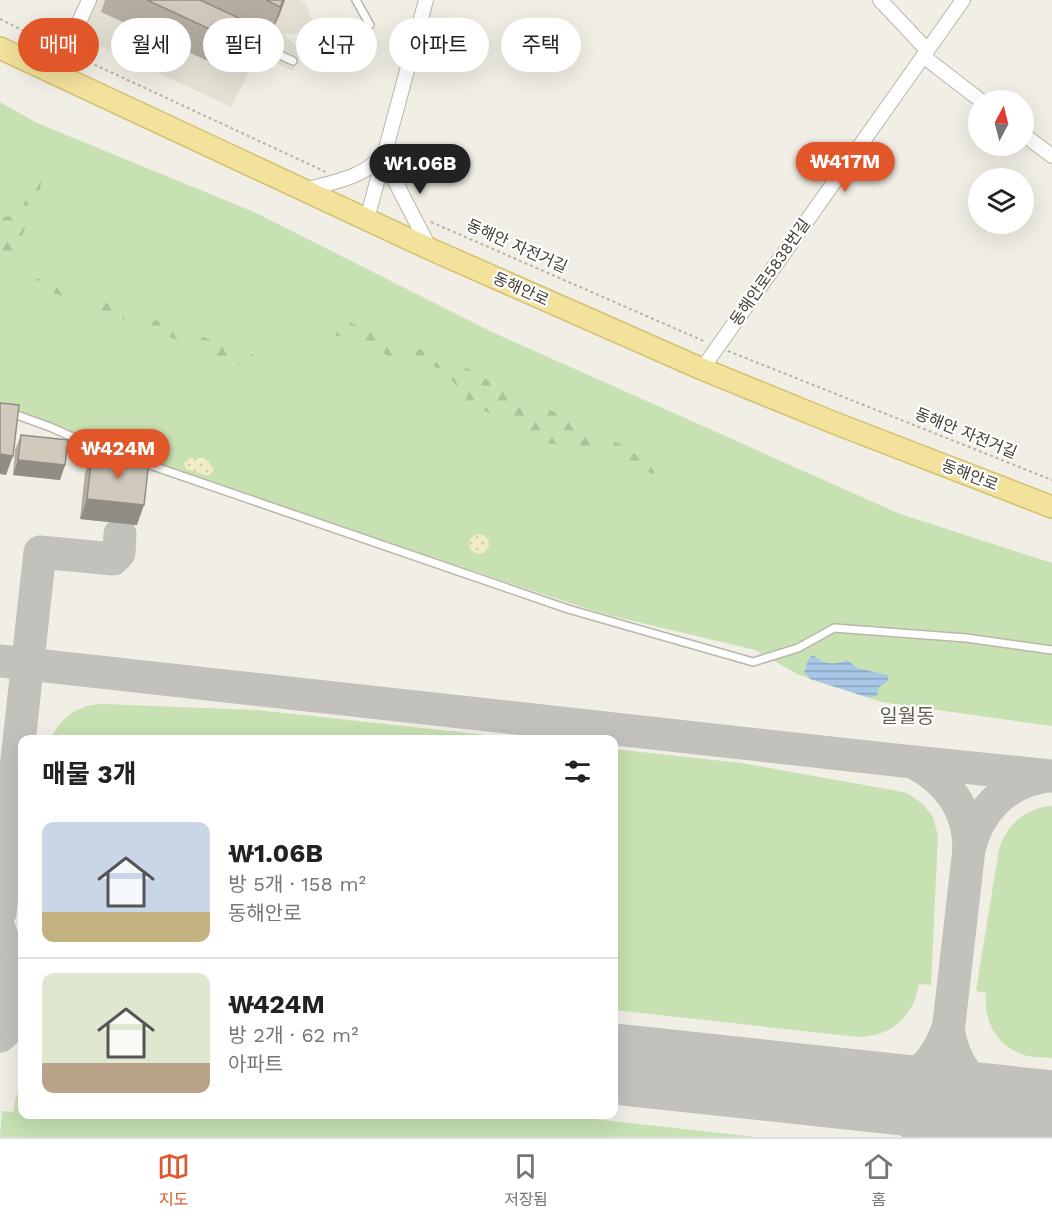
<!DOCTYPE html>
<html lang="ko">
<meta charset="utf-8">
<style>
:root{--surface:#fff;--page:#f2f2f2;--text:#222;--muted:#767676;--line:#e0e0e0;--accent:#e2572a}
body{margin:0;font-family:"Work Sans","Noto Sans KR",sans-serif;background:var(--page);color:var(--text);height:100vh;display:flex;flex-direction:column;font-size:22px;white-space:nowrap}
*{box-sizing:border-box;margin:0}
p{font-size:20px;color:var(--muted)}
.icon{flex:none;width:33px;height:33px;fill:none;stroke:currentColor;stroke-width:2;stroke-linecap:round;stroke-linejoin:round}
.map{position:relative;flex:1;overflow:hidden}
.panel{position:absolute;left:18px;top:735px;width:600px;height:384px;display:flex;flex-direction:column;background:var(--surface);border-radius:12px;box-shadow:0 6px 24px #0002}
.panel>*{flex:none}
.banner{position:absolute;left:18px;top:18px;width:600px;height:54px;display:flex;gap:12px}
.needle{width:39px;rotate:7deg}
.controls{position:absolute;left:968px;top:90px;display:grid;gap:12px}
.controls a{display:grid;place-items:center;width:66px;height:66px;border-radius:50%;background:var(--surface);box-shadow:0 6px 24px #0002;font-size:30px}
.price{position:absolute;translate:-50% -51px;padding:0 14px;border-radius:21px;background:var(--accent);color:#fff;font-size:20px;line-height:39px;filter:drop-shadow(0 2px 3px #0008)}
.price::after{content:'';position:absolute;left:50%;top:36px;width:18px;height:14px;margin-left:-9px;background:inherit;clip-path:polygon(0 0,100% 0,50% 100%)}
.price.current{background:#222;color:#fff}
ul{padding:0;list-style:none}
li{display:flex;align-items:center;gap:18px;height:150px;padding:0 24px}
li+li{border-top:2px solid var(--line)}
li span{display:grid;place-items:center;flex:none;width:168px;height:120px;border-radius:12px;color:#555}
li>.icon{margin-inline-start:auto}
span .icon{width:72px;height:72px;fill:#fffc;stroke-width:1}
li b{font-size:26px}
h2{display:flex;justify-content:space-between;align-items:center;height:72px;padding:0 24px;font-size:26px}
.pill{padding:0 21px;border-radius:27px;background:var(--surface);box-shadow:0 6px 24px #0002;font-size:21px;line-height:54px}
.pill.current{background:var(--accent);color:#fff}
.dock{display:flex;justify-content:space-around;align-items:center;height:84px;border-top:2px solid var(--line);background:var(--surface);font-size:16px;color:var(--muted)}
.dock a{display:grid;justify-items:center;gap:3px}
.dock .current{color:var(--accent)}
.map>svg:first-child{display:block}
.residential{fill:#e4e0d4}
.grass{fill:#c7e1b2}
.forest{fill:url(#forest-firs)}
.sand{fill:url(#sand-dots)}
.water{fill:url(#water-rules)}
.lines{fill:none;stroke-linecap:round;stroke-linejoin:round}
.taxiway{stroke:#c2c1bc;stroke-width:33}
.runway{stroke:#c2c1bc;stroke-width:81}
.service-casing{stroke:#bbb6a9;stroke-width:10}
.minor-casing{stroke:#bbb6a9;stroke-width:16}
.primary-casing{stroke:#d6c06e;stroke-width:24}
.path{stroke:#bbb39c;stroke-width:2;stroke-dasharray:3 3;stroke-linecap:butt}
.service{stroke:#fff;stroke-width:7}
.minor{stroke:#fff;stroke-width:14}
.primary{stroke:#f3e29c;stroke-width:21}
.wall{fill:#b4aea2}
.shaded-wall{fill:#928d84}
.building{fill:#d1cabc;stroke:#928d84;stroke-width:1.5}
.labels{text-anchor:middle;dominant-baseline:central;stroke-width:4.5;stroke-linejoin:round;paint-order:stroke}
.street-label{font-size:16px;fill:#423e35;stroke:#fff}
.quarter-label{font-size:20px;fill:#645d4e;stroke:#fff}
</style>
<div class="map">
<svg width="1052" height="1137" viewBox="0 0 1052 1137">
<defs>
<pattern id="forest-firs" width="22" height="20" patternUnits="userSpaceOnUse" patternTransform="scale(1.5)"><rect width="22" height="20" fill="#c7e1b2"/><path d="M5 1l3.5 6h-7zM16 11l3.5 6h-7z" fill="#acc29a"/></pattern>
<pattern id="sand-dots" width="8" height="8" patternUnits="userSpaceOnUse" patternTransform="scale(1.5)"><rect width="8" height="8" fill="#f1ecc4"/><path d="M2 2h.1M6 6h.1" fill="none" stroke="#d0cba9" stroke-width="1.8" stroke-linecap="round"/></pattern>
<pattern id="water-rules" width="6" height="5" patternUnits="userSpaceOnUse" patternTransform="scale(1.5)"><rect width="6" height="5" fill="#a7c7e7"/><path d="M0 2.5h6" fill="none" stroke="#8aa3bc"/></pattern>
</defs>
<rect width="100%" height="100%" fill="#f0eee5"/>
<path class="residential" d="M97 0H300L306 3 316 33 283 34 302 51 293 71 258 55 231 107 82 37Z"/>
<g class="grass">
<path d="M0 102 37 123 254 212 492 332 900 514 1052 563V726L881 702 799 675 755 650 600 613 211 484 0 406Z"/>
<path d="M103 704 257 710 525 739H51C60 718 78 704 103 704Z"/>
<path d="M614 749 741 763 898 791 907 793 923 804 933 817 938 836 931 985 919 984C914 1016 891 1037 858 1037L614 1010Z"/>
<path d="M1052 806V1058C1043 1057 1033 1058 1024 1055 996 1046 983 1020 986 993L976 991 999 849C1007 824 1026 808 1052 806Z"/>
<path d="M22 1085V1114H549L756 1137H0L2 1111 13 1112 16 1097Z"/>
</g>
<g class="forest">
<path d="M30 170 42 178 37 204 13 254 12 264 33 277 254 355 258 367 255 371 235 362 25 282 8 268 6 257 0 255V217L19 216 31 186Z"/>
<path d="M329 314 415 349 436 351 490 381 620 444 658 469 653 474 603 452 548 443 469 403 445 371 425 363 400 362 374 348 332 334 336 322Z"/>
</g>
<g class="sand">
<path d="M190 458H206L214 470 208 476 186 469 184 463Z"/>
<circle cx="479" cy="544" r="10"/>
</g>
<path class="water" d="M813 655C824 664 834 666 847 660L857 668 888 675V681L879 687 877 696 867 697 810 679 804 672 809 658Z"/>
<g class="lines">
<g class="taxiway">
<path d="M0 661 913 762 1052 776"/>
<path d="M913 762C948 780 969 810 969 849 978 812 1004 783 1043 777"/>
<path d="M0 913 40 552 113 559 119 553 120 534"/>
<path d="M0 931 10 960 22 978"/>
<path d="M0 1036 22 1016"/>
<path d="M879 1092C914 1084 937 1061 948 1028 953 1064 973 1090 1006 1106"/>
<path d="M879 1092 905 1112 922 1137"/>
<path d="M936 1137 969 849"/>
<path d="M953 1137C968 1122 984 1112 1006 1106"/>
</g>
<g class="runway">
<path d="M0 997 22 1000"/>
<path d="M614 1064 1052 1111"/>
</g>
<g class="service-casing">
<g id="service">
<path d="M356 0 370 25"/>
<path d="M239 36 293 61"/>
<path d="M0 409 50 427 86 443 568 609 753 662 798 648 834 628 966 638 1052 650"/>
</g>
</g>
<g class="minor-casing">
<g id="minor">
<path d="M880 0 927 50"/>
<path d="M923 56 980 100"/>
<path d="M55 75 89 0"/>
<path d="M1023 134 1052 156"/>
<path d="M385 154 393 177 430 249"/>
<path d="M304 190C333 182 364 178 384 154"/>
<path d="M367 219 426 0"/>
<path d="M702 369 963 0"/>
</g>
</g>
<g class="primary-casing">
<path id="primary" d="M0 48 430 249 702 369 832 422 1052 507"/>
</g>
<g class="path">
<path d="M0 19 54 46"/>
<path d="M78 57 326 172"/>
<path d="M431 222 706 342"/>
<path d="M728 351 1052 480"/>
</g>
<use href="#service" class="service"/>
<use href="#minor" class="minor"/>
<use href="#primary" class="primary"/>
</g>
<g class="wall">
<path d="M105 0H285L279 16 270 35 251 26 241 52 232 72 101 12Z"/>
<path d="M21 435 65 465 60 480 13 475 15 450Z"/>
<path d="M92 454 137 525 80 519 85 473Z"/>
</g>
<g class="shaded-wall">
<path d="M283 0H285L279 16 270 35Z"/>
<path d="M252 24 241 52 232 72 242 44Z"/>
<path d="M0 454 13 456 6 475 0 474Z"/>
<path d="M18 460 65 465 60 480 13 475Z"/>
<path d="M87 499 144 505 137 525 80 519Z"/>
</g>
<g class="building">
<path d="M147 0H200L252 24 242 44Z"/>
<path d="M266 0H283L280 7Z"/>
<path d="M0 403 19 405 13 456 0 454Z"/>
<path d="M21 435 68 440 65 465 18 460Z"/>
<path d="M92 454 149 460 144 505 87 499Z"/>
</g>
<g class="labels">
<g class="street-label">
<text transform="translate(517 246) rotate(24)">동해안 자전거길</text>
<text transform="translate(770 272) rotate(-55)">동해안로5838번길</text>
<text transform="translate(521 289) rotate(24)">동해안로</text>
<text transform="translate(966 433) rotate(22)">동해안 자전거길</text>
<text transform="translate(970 475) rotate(21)">동해안로</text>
</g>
<g class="quarter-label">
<text x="907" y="716">일월동</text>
</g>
</g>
</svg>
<div class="controls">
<a><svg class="needle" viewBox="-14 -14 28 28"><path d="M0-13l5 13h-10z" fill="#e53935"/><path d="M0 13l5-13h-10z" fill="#767676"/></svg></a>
<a><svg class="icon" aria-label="layers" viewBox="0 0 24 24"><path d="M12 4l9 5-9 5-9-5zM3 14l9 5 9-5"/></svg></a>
</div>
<b class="price" style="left:845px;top:193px">₩417M</b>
<b class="price current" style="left:420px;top:195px">₩1.06B</b>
<b class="price" style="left:118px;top:480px">₩424M</b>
<div class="banner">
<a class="pill current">매매</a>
<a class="pill">월세</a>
<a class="pill">필터</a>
<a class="pill">신규</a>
<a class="pill">아파트</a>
<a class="pill">주택</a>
</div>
<section class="panel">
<h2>매물 3개<svg class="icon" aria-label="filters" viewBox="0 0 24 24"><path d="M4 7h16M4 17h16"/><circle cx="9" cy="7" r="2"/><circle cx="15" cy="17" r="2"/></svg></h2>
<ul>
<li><span style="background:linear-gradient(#c9d6e8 75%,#c2b280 0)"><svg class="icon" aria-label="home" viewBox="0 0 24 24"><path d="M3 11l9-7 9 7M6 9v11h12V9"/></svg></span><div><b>₩1.06B</b><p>방 5개 · 158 m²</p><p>동해안로</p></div></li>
<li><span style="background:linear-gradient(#dfe7d0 75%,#b9a48a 0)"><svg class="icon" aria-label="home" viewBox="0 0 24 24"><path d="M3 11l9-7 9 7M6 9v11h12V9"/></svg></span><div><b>₩424M</b><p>방 2개 · 62 m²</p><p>아파트</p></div></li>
</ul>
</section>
</div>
<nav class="dock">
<a class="current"><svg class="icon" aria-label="map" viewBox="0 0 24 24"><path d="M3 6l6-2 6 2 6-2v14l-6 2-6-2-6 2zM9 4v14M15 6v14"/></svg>지도</a>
<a><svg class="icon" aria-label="saved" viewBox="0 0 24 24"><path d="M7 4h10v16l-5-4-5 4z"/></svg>저장됨</a>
<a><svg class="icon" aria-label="home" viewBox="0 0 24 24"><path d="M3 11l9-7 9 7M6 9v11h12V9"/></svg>홈</a>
</nav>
